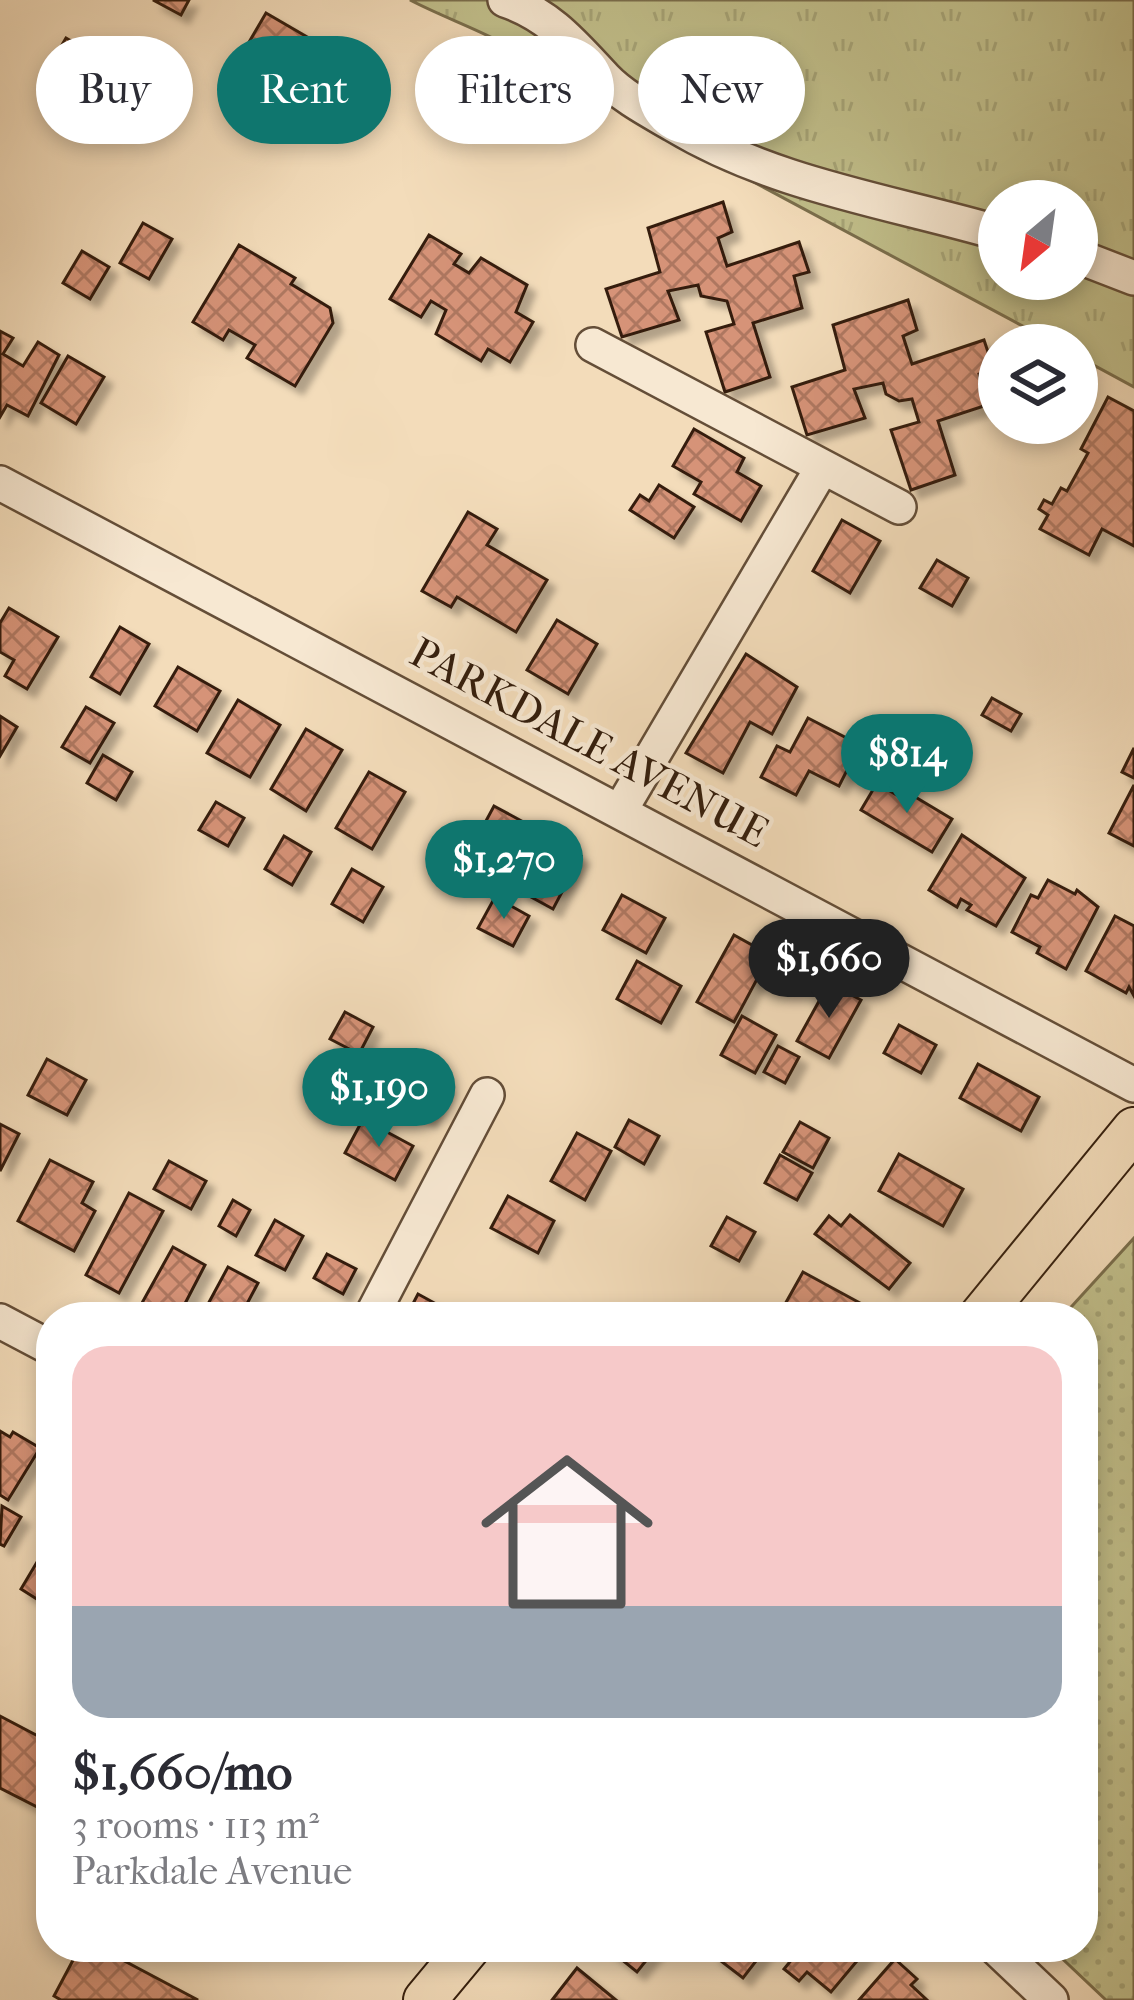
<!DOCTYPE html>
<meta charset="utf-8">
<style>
:root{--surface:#fff;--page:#f7f7f7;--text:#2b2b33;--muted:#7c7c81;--accent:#0f766e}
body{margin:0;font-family:"IM FELL French Canon",serif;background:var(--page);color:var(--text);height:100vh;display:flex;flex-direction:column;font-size:45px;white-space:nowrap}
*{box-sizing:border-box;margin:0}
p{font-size:39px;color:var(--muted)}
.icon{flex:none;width:66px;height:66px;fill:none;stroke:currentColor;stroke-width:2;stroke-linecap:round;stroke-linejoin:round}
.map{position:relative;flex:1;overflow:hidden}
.side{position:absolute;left:36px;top:1302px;width:1062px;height:660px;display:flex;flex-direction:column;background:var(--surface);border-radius:48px;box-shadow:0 6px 18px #0003}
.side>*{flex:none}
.banner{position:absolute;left:36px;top:36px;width:1062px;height:108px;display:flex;gap:24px}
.needle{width:78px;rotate:209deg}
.buttons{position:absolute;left:978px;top:180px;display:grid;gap:24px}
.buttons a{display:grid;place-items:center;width:120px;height:120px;border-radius:50%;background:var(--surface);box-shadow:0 6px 18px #0003;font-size:60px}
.price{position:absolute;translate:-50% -102px;padding:0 27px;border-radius:42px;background:var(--accent);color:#fff;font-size:39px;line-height:78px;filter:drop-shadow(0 3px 6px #0008)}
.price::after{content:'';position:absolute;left:50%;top:72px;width:36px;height:27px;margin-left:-18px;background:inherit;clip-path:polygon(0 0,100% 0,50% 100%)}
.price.on{background:#222;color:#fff}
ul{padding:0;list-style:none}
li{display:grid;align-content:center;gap:24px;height:636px;padding:0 36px}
li span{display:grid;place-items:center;height:372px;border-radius:36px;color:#555}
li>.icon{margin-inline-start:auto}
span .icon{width:216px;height:216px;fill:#fffc;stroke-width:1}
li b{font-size:51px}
.pill{padding:0 42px;border-radius:54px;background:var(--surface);box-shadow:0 6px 18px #0003;font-size:42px;line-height:108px}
.pill.on{background:var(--accent);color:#fff}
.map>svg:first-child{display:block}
.grass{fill:url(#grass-tufts);stroke:#7a6e4c;stroke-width:3;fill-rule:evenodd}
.park{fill:url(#park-dots);stroke:#7a6e4c;stroke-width:3}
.building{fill:url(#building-cross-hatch);stroke:#341e0d;stroke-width:3;filter:url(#shadow)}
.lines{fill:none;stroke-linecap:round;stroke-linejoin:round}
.minor-casing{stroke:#644e38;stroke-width:38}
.major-casing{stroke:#341e0d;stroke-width:46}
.minor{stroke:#f7e8d2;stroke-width:33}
.major{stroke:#f3dcba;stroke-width:42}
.labels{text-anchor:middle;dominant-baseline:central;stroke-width:9;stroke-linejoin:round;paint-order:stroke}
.street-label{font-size:42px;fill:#341e0d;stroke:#f7e8d2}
</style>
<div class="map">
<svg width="1134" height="2000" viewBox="0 0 1134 2000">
<defs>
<pattern id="grass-tufts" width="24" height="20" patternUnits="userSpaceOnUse" patternTransform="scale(3)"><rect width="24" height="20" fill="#c1bf8b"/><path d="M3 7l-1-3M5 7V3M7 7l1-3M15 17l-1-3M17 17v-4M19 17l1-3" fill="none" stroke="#a6a477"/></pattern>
<pattern id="park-dots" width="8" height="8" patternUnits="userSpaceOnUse" patternTransform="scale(3)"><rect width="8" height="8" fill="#c1bf8b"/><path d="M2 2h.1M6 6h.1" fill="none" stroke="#a6a477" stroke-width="1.8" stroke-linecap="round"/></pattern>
<pattern id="building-cross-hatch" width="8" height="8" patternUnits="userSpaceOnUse" patternTransform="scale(3)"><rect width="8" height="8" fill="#d69378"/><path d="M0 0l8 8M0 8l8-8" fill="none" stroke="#ae7761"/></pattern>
<filter id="shadow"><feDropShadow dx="8" dy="8" stdDeviation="3" flood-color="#0004"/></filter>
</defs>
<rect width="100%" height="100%" fill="#f3dcba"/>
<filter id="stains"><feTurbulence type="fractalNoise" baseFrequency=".00167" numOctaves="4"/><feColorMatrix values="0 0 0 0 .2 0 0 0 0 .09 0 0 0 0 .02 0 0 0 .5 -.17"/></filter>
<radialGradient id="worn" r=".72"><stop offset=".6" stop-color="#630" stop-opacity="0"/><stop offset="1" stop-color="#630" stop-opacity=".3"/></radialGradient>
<path class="grass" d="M410 0H1134V387L1077 356V345H1058L539 67C501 36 454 23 410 0ZM999 201H1077V279H999Z"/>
<path class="park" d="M1134 1238V2000H1106L1050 1947H1083V1317H1062Z"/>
<g class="building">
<path d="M153 0H189L181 15Z"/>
<path d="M266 13 321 45 276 121 245 103 265 70 257 66 261 59 245 49Z"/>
<path d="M66 38 101 58 78 97 43 77Z"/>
<path d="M723 202 732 232 718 238 727 266 799 242 809 272 794 276 802 308 753 323 770 377 725 392 706 332 734 324 727 301 701 296 698 285 668 291 679 320 622 337 606 289 660 272 648 228Z"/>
<path d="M143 223 172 239 149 279 120 263Z"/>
<path d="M429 235 461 254 454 264 469 273 481 258 527 285 516 312 533 322 510 362 488 349 481 361 436 334 446 310 431 301 421 317 390 299Z"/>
<path d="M239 245 295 278 291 284 330 308 333 323 295 386 247 358 255 345 229 330 223 340 193 322Z"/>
<path d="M82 251 109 267 90 299 63 283Z"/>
<path d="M908 300 917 330 903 336 912 364 984 340 994 370 979 374 987 405 938 421 955 475 911 490 891 430 919 422 912 399 899 401 886 394 883 383 854 389 865 418 807 435 792 387 845 370 833 325Z"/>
<path d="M0 331 13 338 3 354 23 366 38 342 59 355 28 416 7 405 0 417Z"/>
<path d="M68 356 104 377 76 424 41 403Z"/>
<path d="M1108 397 1134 411V546L1102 529 1089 555 1040 529 1048 515 1039 509 1044 500 1052 504 1061 488 1067 491 1088 453 1081 449Z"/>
<path d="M694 429 744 458 737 472 761 486 741 521 694 494 701 482 673 466Z"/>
<path d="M659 485 694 507 674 538 630 510 640 495 649 501Z"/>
<path d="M468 512 497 529 487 545 547 580 516 632 457 597 451 607 422 591Z"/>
<path d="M842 520 880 541 850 593 813 571Z"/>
<path d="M937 560 968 578 952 606 920 588Z"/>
<path d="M9 608 58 637 27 689 5 676 14 660 0 652V623Z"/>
<path d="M557 620 597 644 568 694 527 670Z"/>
<path d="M120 627 149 644 120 694 91 677Z"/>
<path d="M746 654 797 687 772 734 750 722 723 773 686 753Z"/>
<path d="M178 667 220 691 197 731 155 706Z"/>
<path d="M992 698 1021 714 1011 731 982 715Z"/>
<path d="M238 700 280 725 250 777 207 753Z"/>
<path d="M86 707 114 723 90 763 62 747Z"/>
<path d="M0 716 17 727 0 756Z"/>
<path d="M808 718 860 745 839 786 809 771 796 795 761 777 777 746 790 752Z"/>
<path d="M306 729 342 750 306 811 271 789Z"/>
<path d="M1134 748V778L1122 772Z"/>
<path d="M103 755 132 772 116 800 87 783Z"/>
<path d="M369 772 405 792 372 849 336 828Z"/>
<path d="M877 783 898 796 902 789 952 819 932 852 861 810Z"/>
<path d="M1134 785V846L1109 833Z"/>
<path d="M216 802 244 818 228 846 199 830Z"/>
<path d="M494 806 529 825 501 876 466 858Z"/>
<path d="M962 835 1025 878 996 926 967 910 971 905 961 899 957 907 929 890Z"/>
<path d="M284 836 311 852 292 885 265 869Z"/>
<path d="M549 838 581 856 553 909 520 891Z"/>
<path d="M352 869 383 887 363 922 332 904Z"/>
<path d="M1048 880 1075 894 1077 890 1098 907 1066 969 1037 953 1040 947 1012 932 1031 895 1038 898Z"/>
<path d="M622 895 665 918 646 953 603 930Z"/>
<path d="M495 897 529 916 513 946 478 928Z"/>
<path d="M1115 916 1134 926V996L1129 987 1126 993 1086 971Z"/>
<path d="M734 935 770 955 734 1022 697 1002Z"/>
<path d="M637 961 681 986 661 1023 617 999Z"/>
<path d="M829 983 861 1000 829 1058 797 1041Z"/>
<path d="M345 1012 373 1027 359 1054 330 1039Z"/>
<path d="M742 1016 776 1035 755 1073 721 1055Z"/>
<path d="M899 1025 936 1045 921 1073 884 1053Z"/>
<path d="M778 1046 799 1057 785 1083 764 1072Z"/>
<path d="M393 1058 445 1086 428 1119 376 1091Z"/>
<path d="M47 1059 86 1080 67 1115 28 1095Z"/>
<path d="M978 1064 1039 1097 1021 1131 960 1098Z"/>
<path d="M363 1119 413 1146 395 1180 345 1153Z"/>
<path d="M629 1120 659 1136 644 1164 615 1147Z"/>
<path d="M800 1122 829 1138 813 1168 783 1152Z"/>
<path d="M0 1124 19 1134 0 1171Z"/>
<path d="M577 1133 611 1151 585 1200 551 1181Z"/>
<path d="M899 1154 963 1189 943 1226 879 1191Z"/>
<path d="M780 1155 812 1173 797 1200 765 1183Z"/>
<path d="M50 1160 93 1182 82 1203 95 1211 74 1251 18 1221Z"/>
<path d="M169 1161 206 1181 191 1209 154 1189Z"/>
<path d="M129 1193 163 1211 119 1293 86 1275Z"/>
<path d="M508 1196 554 1221 538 1253 491 1228Z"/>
<path d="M233 1200 250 1210 236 1236 219 1226Z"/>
<path d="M850 1215 910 1263 889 1289 815 1234 829 1216 841 1226Z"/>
<path d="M727 1217 755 1232 739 1261 711 1246Z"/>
<path d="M275 1220 303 1236 285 1270 256 1255Z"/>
<path d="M173 1247 205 1265 178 1317 142 1303Z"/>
<path d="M327 1254 356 1269 343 1294 314 1278Z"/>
<path d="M228 1267 258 1283 240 1317H201Z"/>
<path d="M803 1272 860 1303 852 1317H804L784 1306Z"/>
<path d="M418 1294 449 1311 446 1317H406Z"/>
<path d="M0 1431 10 1437 13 1432 40 1448 8 1500 0 1495Z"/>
<path d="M2 1506 21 1517 4 1546 0 1544Z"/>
<path d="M40 1557 51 1564V1608L21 1589Z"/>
<path d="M0 1716 51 1743V1814L0 1788Z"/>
<path d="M80 1947H98L198 2000H61L54 1996Z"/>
<path d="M606 1947H657L637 1972Z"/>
<path d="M718 1947H764L766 1948 743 1978 713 1955Z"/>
<path d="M802 1947H865L867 1949 831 1992 807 1972 799 1981 784 1969Z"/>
<path d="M895 1959 917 1979 911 1985 927 2000H859Z"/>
<path d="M577 1968 616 2000H552Z"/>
</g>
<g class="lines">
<g class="minor-casing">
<g id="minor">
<path d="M505 0C550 15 574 45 605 78 623 97 652 112 674 125 774 185 889 201 999 233"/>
<path d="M1077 256 1134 278"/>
<path d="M593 345 899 507"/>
<path d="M0 483 1134 1085"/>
<path d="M620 811 822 468"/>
<path d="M371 1317 487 1095"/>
<path d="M0 1321 51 1348"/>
<path d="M995 1947 1051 2000"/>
</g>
</g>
<g class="major-casing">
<g id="major">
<path d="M980 1317 1134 1129"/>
<path d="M425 2000 469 1947"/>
</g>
</g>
<use href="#minor" class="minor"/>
<use href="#major" class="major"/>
</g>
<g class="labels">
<g class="street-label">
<text transform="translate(589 743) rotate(28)">PARKDALE AVENUE</text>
</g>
</g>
<rect width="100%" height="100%" filter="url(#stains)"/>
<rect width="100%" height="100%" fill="url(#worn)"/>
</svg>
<div class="buttons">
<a><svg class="needle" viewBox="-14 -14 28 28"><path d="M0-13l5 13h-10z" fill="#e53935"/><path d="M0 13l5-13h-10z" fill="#7c7c81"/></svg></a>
<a><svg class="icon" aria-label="layers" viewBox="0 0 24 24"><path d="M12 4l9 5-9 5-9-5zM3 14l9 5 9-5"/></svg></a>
</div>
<b class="price" style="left:907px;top:816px">$814</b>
<b class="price" style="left:504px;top:922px">$1,270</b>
<b class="price on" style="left:829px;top:1021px">$1,660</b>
<b class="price" style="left:379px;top:1150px">$1,190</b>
<div class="banner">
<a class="pill">Buy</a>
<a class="pill on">Rent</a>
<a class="pill">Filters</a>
<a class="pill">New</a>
</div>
<section class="side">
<ul>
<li><span style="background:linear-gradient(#f6c9c9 70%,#9aa5b1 0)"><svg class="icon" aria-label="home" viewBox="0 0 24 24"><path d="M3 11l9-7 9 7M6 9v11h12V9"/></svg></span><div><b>$1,660/mo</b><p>3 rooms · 113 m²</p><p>Parkdale Avenue</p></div></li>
</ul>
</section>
</div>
